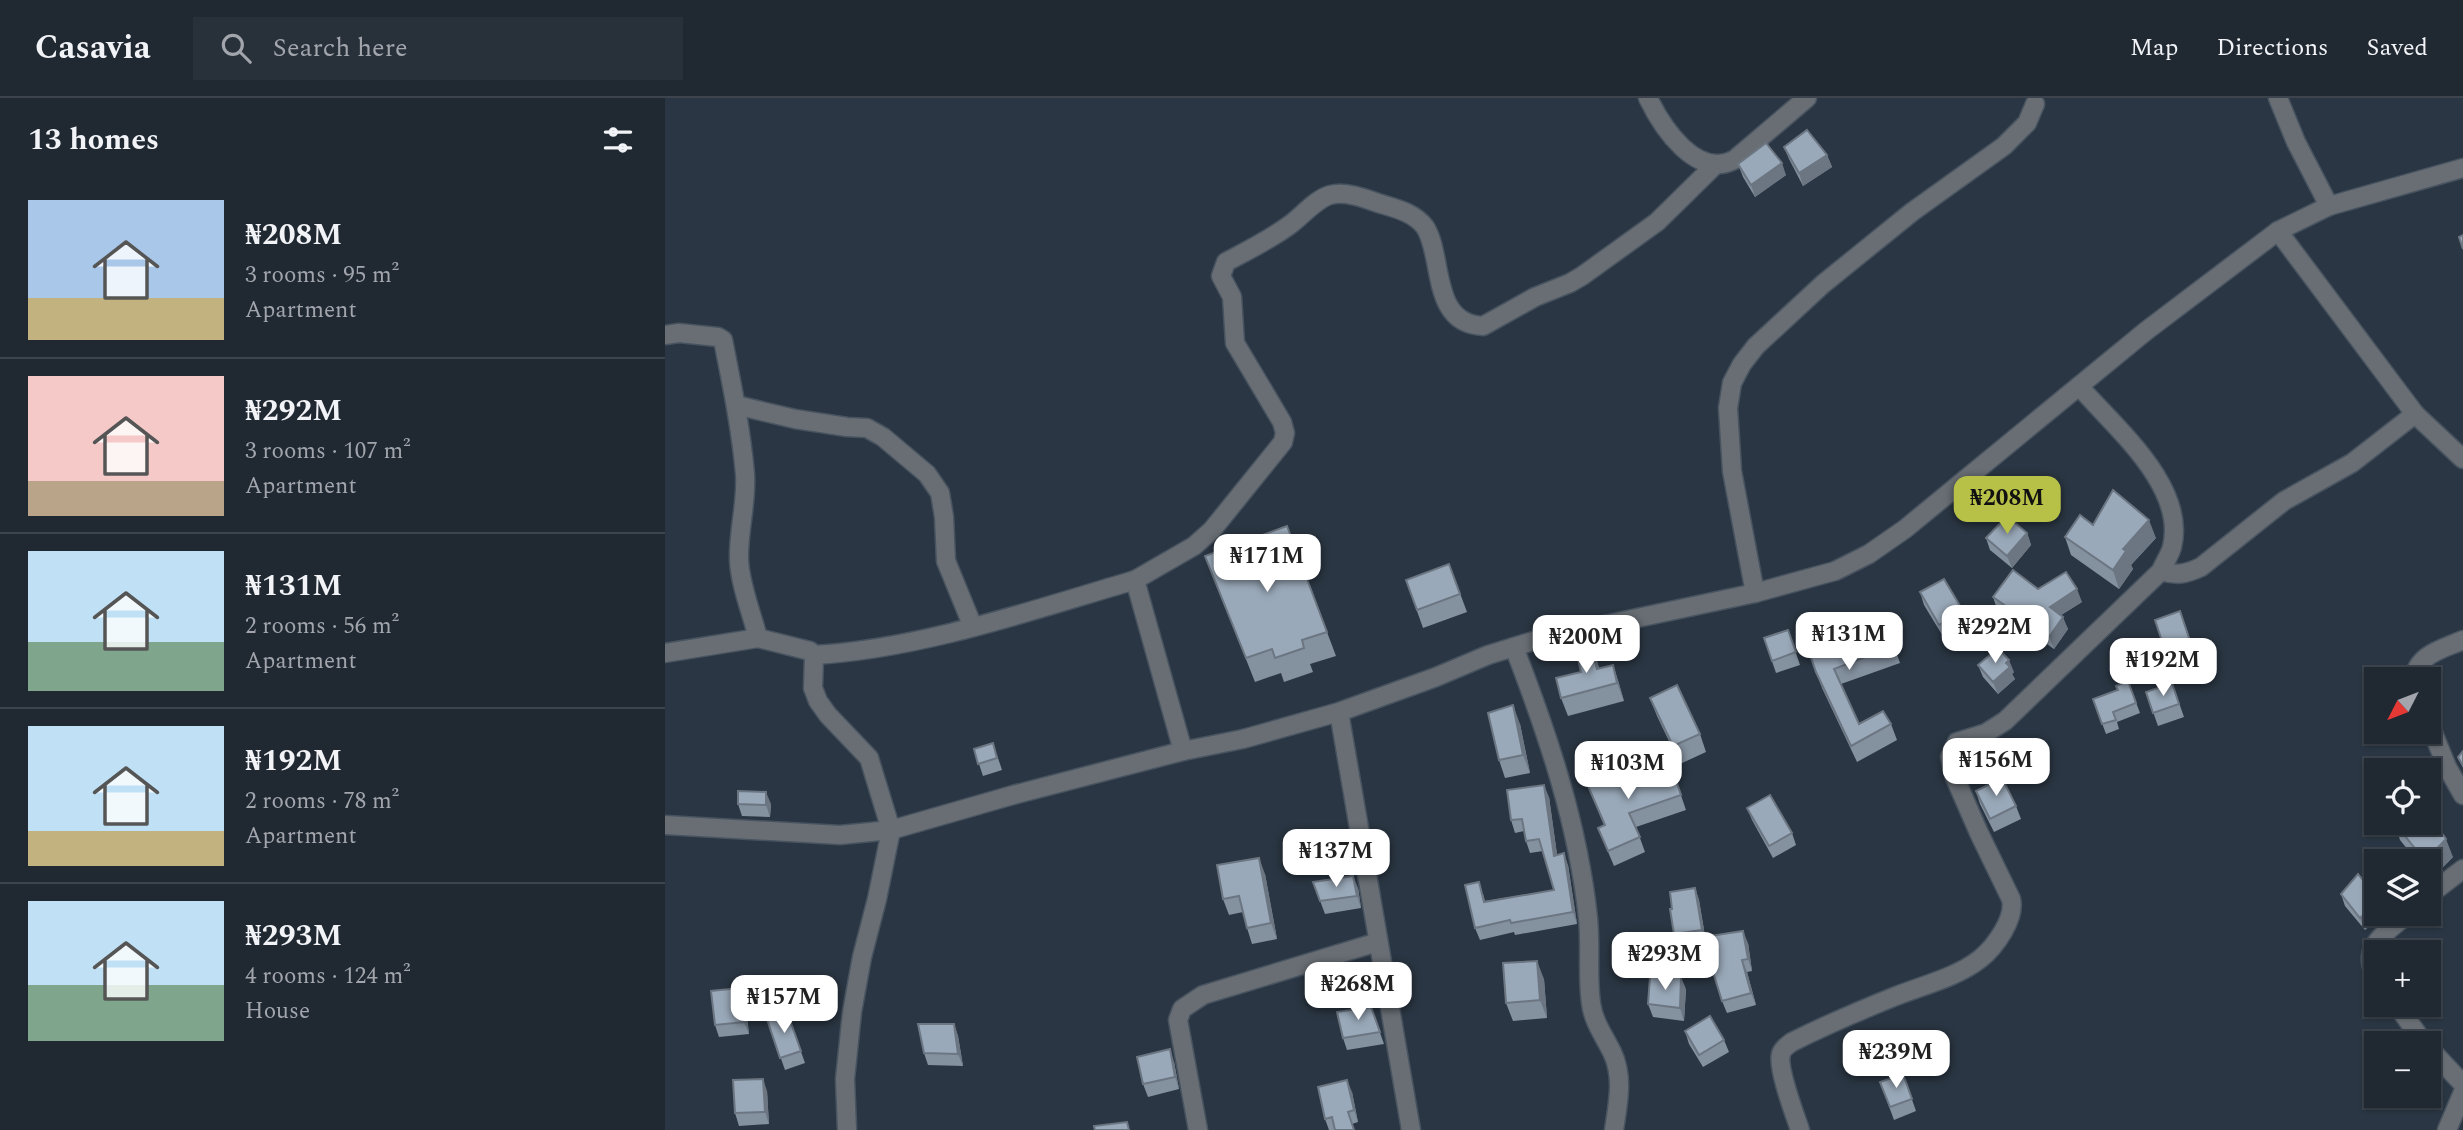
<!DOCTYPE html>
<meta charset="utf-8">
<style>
:root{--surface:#202832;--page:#28303a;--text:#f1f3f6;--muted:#a2a6ac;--line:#3d444d;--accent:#b7c147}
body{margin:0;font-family:Spectral,serif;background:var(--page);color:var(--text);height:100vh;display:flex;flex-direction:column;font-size:26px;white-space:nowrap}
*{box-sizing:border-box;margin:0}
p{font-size:23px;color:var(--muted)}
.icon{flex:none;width:38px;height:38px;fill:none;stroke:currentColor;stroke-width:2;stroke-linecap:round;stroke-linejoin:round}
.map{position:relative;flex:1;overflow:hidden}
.panel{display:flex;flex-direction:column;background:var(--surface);width:665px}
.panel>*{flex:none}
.needle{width:46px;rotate:228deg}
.fabs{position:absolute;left:1699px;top:569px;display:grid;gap:14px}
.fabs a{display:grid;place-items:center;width:77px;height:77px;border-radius:0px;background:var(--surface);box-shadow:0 2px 5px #0004,0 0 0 2px var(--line);font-size:35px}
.price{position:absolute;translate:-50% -60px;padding:0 16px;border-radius:14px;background:#fff;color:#222;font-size:23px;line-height:46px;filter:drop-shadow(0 2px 4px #0008)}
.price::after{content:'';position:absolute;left:50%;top:42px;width:21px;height:16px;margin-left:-10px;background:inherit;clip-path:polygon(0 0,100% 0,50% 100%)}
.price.selected{background:var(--accent);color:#111}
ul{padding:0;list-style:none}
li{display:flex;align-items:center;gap:21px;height:175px;padding:0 28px}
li+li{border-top:2px solid var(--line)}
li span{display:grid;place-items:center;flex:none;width:196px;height:140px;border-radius:0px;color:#555}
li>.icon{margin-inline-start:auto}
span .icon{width:84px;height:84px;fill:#fffc;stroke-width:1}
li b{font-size:30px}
h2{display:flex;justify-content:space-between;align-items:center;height:84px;padding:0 28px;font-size:30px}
header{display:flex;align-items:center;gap:42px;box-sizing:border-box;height:98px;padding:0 35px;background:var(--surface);border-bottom:2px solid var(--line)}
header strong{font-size:33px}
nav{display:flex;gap:38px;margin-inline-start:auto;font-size:24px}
.search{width:490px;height:63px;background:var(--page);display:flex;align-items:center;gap:18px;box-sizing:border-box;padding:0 24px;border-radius:0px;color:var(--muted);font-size:26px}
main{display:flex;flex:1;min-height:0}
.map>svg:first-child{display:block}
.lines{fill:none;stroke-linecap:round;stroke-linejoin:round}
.minor-casing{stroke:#485360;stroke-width:21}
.minor{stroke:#686e74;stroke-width:18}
.wall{fill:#84919f}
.shaded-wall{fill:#6c7682}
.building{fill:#9aa9b9;stroke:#6c7682;stroke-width:2}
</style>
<header>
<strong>Casavia</strong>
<div class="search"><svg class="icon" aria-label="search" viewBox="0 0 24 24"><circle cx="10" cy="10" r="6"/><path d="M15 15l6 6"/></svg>Search here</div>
<nav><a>Map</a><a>Directions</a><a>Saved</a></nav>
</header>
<main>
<section class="panel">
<h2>13 homes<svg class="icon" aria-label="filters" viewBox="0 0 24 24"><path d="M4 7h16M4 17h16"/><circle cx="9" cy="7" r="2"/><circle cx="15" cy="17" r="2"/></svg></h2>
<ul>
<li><span style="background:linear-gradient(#a9c7e8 70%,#c2b280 0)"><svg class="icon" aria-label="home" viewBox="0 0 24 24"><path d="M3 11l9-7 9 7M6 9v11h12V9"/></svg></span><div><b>₦208M</b><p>3 rooms · 95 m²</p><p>Apartment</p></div></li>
<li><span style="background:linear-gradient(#f6c9c9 75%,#b9a48a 0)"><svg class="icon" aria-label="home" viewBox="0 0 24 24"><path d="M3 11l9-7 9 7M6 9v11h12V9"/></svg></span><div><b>₦292M</b><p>3 rooms · 107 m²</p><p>Apartment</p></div></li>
<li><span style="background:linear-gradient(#bfe0f5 65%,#7fa58c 0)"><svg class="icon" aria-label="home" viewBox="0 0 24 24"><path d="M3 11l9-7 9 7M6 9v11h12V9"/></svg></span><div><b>₦131M</b><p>2 rooms · 56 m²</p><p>Apartment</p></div></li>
<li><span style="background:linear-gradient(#bfe0f5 75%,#c2b280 0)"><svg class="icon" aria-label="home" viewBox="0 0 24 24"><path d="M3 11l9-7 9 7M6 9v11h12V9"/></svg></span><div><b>₦192M</b><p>2 rooms · 78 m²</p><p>Apartment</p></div></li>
<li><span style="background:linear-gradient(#bfe0f5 60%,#7fa58c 0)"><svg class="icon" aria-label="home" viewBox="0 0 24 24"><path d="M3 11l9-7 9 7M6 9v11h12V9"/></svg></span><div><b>₦293M</b><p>4 rooms · 124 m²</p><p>House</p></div></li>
</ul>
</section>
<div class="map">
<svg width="1798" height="1032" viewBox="0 0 1798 1032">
<rect width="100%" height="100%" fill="#2a3643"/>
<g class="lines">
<g class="minor-casing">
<g id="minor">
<path d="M983 0C997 29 1031 81 1069 62L1142 0"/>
<path d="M1613 0 1631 44 1664 108"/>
<path d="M1613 133 1750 316 1798 361"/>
<path d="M0 237 14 235 53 239 58 242C67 287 76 331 80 376 82 405 73 433 74 462 75 487 87 516 93 540"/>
<path d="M71 307 130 321 182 329 202 330 218 339 262 376 275 395 279 419 281 463 308 529"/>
<path d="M1496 473C1511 478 1521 476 1536 469L1619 403 1687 365 1750 316"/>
<path d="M1090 495 1067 373 1063 310 1067 285 1077 266 1091 248 1158 186 1247 114 1339 48 1362 25 1370 6"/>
<path d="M849 549C883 637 913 726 923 820 926 849 922 877 926 905 928 923 939 938 947 954 959 979 953 1005 949 1032"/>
<path d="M0 555 93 540 145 553 149 557 148 590 153 603 163 617 204 660 226 732 212 801 197 859 187 914 180 981 182 1032"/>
<path d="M149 557C255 551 368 512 470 482"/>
<path d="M1749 581C1752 556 1778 551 1798 542"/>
<path d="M674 614 746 1032"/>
<path d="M1764 625 1782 669 1798 697"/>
<path d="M518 653 470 482 529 448 547 432 618 344 620 335 617 324 570 245 567 199 556 178 561 164C584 152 606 141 626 126 638 117 651 101 665 97 680 93 699 100 713 105 729 110 749 114 760 129 779 158 765 226 818 228L870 199 905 185 917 178 992 124 1049 68"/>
<path d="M0 727 175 737 226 732 348 697 518 653 578 641 674 614 771 579 823 557 878 540 1090 495 1170 473 1204 456 1240 431 1481 233 1613 133 1664 108 1798 70"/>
<path d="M1764 797 1798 771"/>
<path d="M1712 880C1693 849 1722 834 1743 816"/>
<path d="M1731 906 1759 945"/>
<path d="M1764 950 1798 986"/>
<path d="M533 1032 513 922 517 911 538 897 713 844"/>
<path d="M1135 1032C1130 1017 1112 970 1116 956 1117 951 1123 947 1127 944 1161 927 1196 912 1231 898 1259 887 1292 879 1315 861 1330 849 1351 820 1346 801L1314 735 1290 680 1285 659 1292 644 1321 635 1340 623 1496 473C1499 465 1505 457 1507 449 1522 388 1449 329 1414 288"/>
<path d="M1782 1032 1798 994"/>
</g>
</g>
<use href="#minor" class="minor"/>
</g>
<g class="wall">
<path d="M1119 49 1162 57 1167 69 1138 88 1124 61Z"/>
<path d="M1073 66 1121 77 1090 99 1078 79Z"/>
<path d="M622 428 671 558 645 566 648 574 619 584 616 575 590 584 540 458Z"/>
<path d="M1362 435 1366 447 1347 470 1325 452 1321 440Z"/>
<path d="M1400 439 1491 440 1466 467 1468 471 1454 491 1406 457Z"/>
<path d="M784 466 802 514 758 530 741 482Z"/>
<path d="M1373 491 1417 504 1396 517 1403 531 1389 551 1332 511 1328 499Z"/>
<path d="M1255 494 1298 513 1303 526 1279 540 1259 507Z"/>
<path d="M1515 513 1530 555 1505 564 1490 522Z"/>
<path d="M1123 532 1135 567 1111 575 1099 540Z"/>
<path d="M1141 545 1229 548 1235 565 1176 586 1194 626H1226L1232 642 1192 664 1157 590Z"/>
<path d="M932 563 934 570 948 567 959 603 903 618 896 600 916 574Z"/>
<path d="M1313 567 1349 574 1347 576 1350 581 1333 596 1318 579Z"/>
<path d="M1463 583 1475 615 1452 624 1454 631 1441 636 1428 601 1453 592Z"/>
<path d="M1507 585 1519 619 1493 628 1481 594Z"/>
<path d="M985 600 1035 636 1041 654 1015 666 992 618Z"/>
<path d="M855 626 865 675 840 680 834 662Z"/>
<path d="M309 651 332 657 337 672 318 678Z"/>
<path d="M1006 668 1021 712 971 729 980 754 949 768 933 730 939 727 920 681 957 684Z"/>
<path d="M1311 693 1351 708 1356 721 1329 734 1315 706Z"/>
<path d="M884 699 892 757 903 767 912 826 850 837 849 834 815 842 810 830 818 796 820 803 889 792 878 753 865 755 861 743 859 733 850 735 846 722Z"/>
<path d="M73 706H106L105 719 77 718Z"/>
<path d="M1082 710 1127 735 1131 747 1108 760 1087 722Z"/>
<path d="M1729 724 1788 759 1766 781 1764 778V763H1752L1735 742Z"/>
<path d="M600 776 612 841 587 846 582 830 578 814 564 817 558 801Z"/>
<path d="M648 784 693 790 696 810 660 816Z"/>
<path d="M1030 790 1034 802 1041 844 1014 849 1009 836 1007 811Z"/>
<path d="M1676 796 1712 816H1718L1700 832 1680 808Z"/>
<path d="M1083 845 1087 873 1082 874 1091 907 1062 915 1057 903Z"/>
<path d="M879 881 882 920 848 923 841 905Z"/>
<path d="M75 890 80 902 84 936 54 939 50 927Z"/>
<path d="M1021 891 1019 923 988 919 983 906Z"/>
<path d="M706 909 719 946 682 952 678 940Z"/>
<path d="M122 914 140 965 120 972 102 921Z"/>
<path d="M289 926 293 938 298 968 263 967 259 955Z"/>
<path d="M1020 933 1059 942 1064 954 1038 969 1024 946Z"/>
<path d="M509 964 514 991 483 999 478 986Z"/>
<path d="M1238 976 1251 1013 1229 1022 1215 984Z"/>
<path d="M102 993 104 1026 74 1028 70 1015Z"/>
<path d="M687 994 693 1024 687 1026 689 1032H664L660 1021Z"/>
</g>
<g class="shaded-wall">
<path d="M1162 57 1167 69 1138 88 1134 75Z"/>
<path d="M1117 65 1121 77 1090 99 1086 87Z"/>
<path d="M1484 422 1491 440 1466 467 1468 471 1454 491 1448 472 1458 451Z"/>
<path d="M1362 435 1366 447 1347 470 1342 458Z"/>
<path d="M1412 491 1417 504 1390 521 1385 509Z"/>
<path d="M1398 519 1403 531 1389 551 1384 539Z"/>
<path d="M925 545 932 563 939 589 932 571Z"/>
<path d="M1344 562 1349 574 1347 576 1350 581 1333 596 1328 584Z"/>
<path d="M948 567 954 585 959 603 952 585Z"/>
<path d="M848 607 855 626 865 675 858 657Z"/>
<path d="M879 687 884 699 894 770 889 758Z"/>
<path d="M101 694 106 706 105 719 101 707Z"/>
<path d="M1781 741 1788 759 1766 781 1764 775V763H1760Z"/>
<path d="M899 755 903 767 912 826 908 814Z"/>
<path d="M594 760 600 776 612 841 606 825Z"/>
<path d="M688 778 693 790 696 810 692 798Z"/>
<path d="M1030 790 1034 802 1041 844 1037 832Z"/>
<path d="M1712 805V816H1718L1700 832 1695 820Z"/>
<path d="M1078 833 1083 845 1087 873 1083 861Z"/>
<path d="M1077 862 1082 874 1091 907 1086 895Z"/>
<path d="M872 863 879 881 882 920 875 902Z"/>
<path d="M1016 879 1021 891 1019 923 1015 910Z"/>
<path d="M75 890 80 902 84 936 79 924Z"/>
<path d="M289 926 293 938 298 968 293 956Z"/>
<path d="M505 951 509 964 514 991 510 979Z"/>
<path d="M98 981 102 993 104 1026 100 1014Z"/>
<path d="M682 982 687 994 693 1024 689 1012Z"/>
</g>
<g class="building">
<path d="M1142 32 1162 57 1134 75 1119 49Z"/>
<path d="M1101 45 1117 65 1086 87 1073 66Z"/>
<path d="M1798 137V151L1794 139Z"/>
<path d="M1448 392 1484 422 1458 451 1461 453 1448 472 1400 439 1415 417 1428 427Z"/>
<path d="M1342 418 1362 435 1342 458 1321 440Z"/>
<path d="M622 428 662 534 637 542 639 550 610 560 607 551 581 560 540 458Z"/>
<path d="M784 466 795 496 752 512 741 482Z"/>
<path d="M1348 472 1373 491 1401 474 1412 491 1385 509 1398 519 1384 539 1328 499Z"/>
<path d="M1279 481 1298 513 1274 527 1255 494Z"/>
<path d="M1515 513 1525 543 1500 552 1490 522Z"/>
<path d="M1215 519 1229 548 1169 571 1194 626 1218 613 1226 626 1186 648 1151 574 1141 545Z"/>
<path d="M1123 532 1131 554 1107 563 1099 540Z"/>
<path d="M925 545 932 571 948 567 952 585 896 600 891 580 916 574 910 549Z"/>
<path d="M1333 550 1344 562 1341 565 1345 569 1328 584 1313 567Z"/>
<path d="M1463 583 1471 605 1448 614 1451 622 1437 626 1428 601 1453 592 1451 588Z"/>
<path d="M1507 585 1514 606 1488 615 1481 594Z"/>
<path d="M1012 587 1035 636 1008 648 985 600Z"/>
<path d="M848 607 858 657 834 662 823 615Z"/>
<path d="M328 645 332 660 313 666 309 651Z"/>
<path d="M1798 653V668L1793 659Z"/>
<path d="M950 668 957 684 1006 668 1016 697 964 715 975 739 943 753 933 730 940 727 920 681Z"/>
<path d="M1337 680 1351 708 1325 721 1311 693Z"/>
<path d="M879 687 889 758 899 755 908 814 846 825 845 822 810 830 800 787 814 784 819 804 889 792 874 741 861 743 857 721 846 722 842 692Z"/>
<path d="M73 693 101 694V707L73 706Z"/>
<path d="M1105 697 1127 735 1104 748 1082 710Z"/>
<path d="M1764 718 1781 741 1760 763 1729 724H1764Z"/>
<path d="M594 760 606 825 582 830 574 798 558 801 552 767Z"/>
<path d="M1693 776 1712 800V805L1695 820 1676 796Z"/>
<path d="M688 778 692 798 655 803 648 784Z"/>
<path d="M1030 790 1037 832 1009 836 1005 811H1007L1005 794Z"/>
<path d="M1078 833 1083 861 1077 862 1086 895 1057 903 1049 877 1045 838Z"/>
<path d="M872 863 875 902 841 905 838 865Z"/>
<path d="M985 879H1016L1015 910 983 906Z"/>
<path d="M75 890 79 924 50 927 46 893Z"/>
<path d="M706 909 715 934 678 940 672 914Z"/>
<path d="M122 914 136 953 115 960 102 921Z"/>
<path d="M1045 918 1059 942 1034 957 1020 933Z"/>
<path d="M253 926H289L293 956 259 955Z"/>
<path d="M505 951 510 979 478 986 472 959Z"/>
<path d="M1238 976 1247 1001 1225 1009 1215 984Z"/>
<path d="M98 981 100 1014 70 1015 68 982Z"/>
<path d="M682 982 689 1012 683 1014 689 1032H670L667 1019 660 1021 653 989Z"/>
<path d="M462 1024 464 1032H430L429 1028Z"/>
</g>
</svg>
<div class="fabs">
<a><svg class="needle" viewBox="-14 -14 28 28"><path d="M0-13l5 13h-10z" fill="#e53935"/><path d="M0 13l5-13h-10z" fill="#a2a6ac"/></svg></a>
<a><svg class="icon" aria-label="locate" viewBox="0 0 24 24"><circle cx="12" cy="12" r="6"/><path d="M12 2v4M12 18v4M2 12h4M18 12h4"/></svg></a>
<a><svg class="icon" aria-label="layers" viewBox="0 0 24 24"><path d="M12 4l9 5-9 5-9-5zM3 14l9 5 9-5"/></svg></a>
<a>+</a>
<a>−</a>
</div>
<b class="price selected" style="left:1342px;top:438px">₦208M</b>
<b class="price" style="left:602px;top:496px">₦171M</b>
<b class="price" style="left:1330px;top:567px">₦292M</b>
<b class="price" style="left:1184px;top:574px">₦131M</b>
<b class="price" style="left:921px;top:577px">₦200M</b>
<b class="price" style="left:1498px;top:600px">₦192M</b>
<b class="price" style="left:1331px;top:700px">₦156M</b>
<b class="price" style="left:963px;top:703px">₦103M</b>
<b class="price" style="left:671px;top:791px">₦137M</b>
<b class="price" style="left:1000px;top:894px">₦293M</b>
<b class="price" style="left:693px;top:924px">₦268M</b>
<b class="price" style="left:119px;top:937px">₦157M</b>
<b class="price" style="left:1231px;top:992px">₦239M</b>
</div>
</main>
